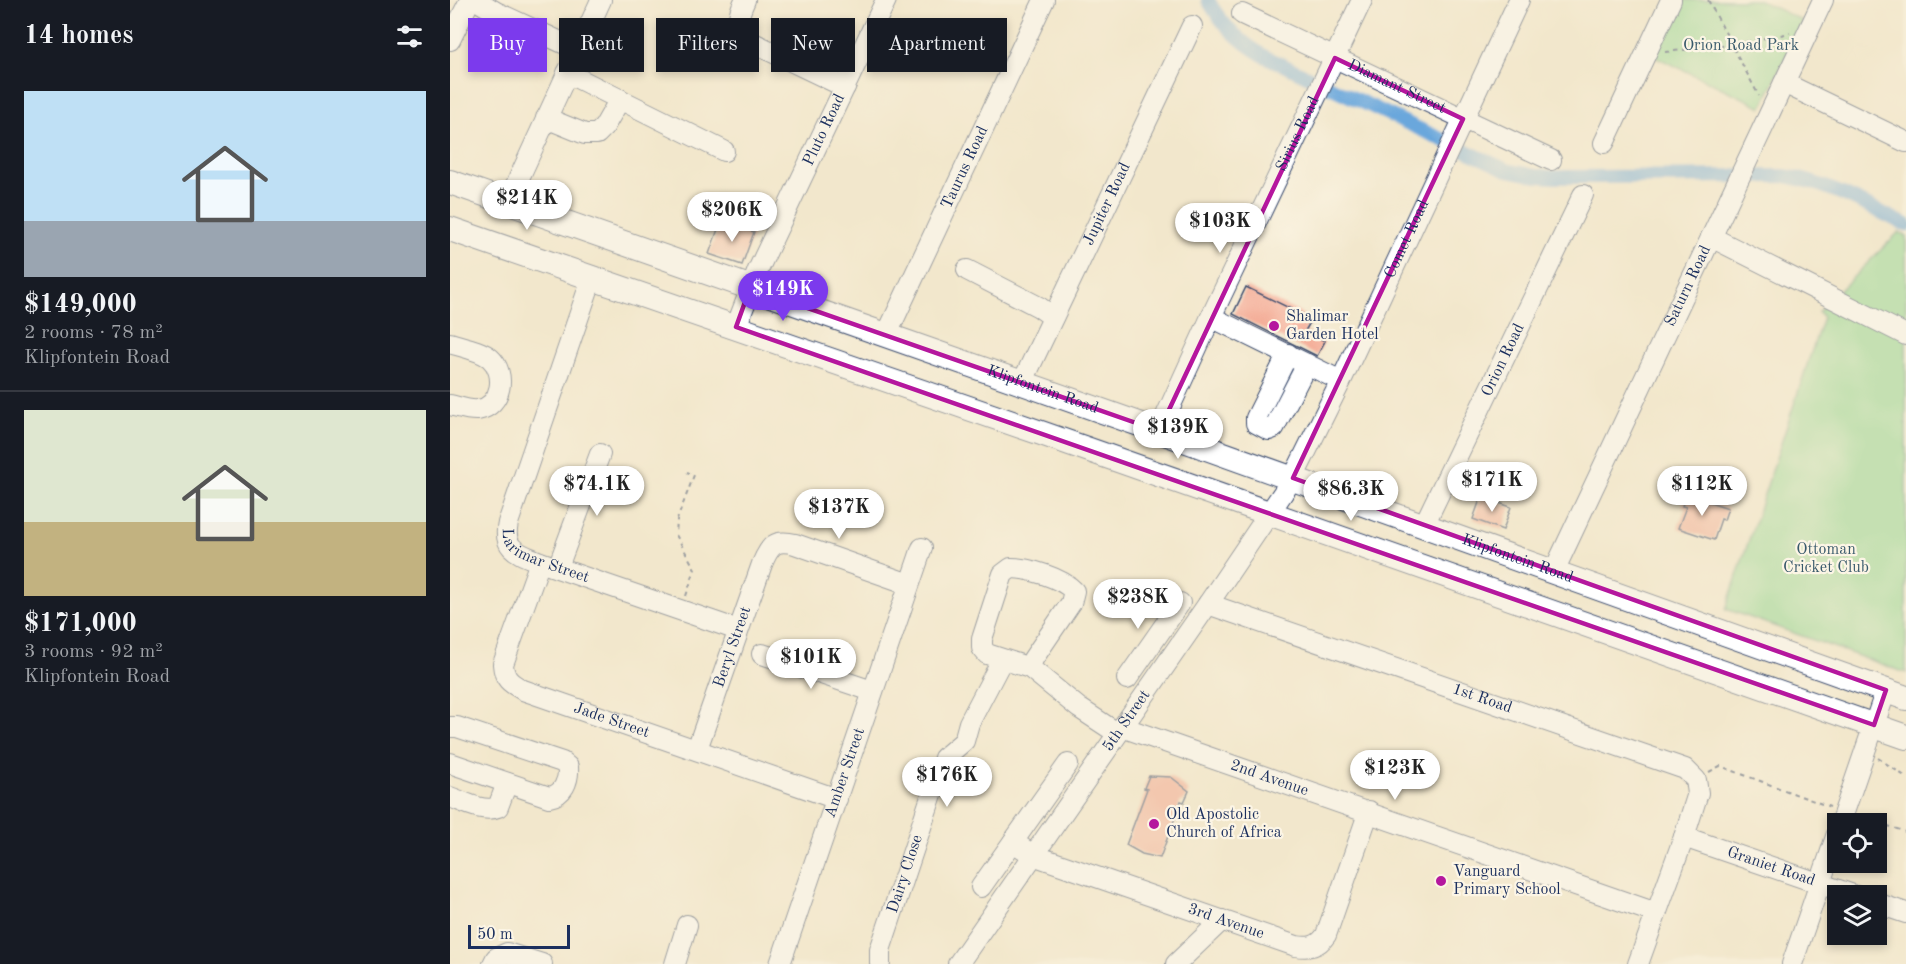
<!DOCTYPE html>
<meta charset="utf-8">
<style>
:root{--surface:#171b24;--page:#20242c;--text:#f1f3f6;--muted:#9ea1a6;--line:#363941;--accent:#7c3aed}
body{margin:0;font-family:"Old Standard TT",serif;background:var(--page);color:var(--text);height:100vh;display:flex;flex-direction:column;font-size:22px;white-space:nowrap}
*{box-sizing:border-box;margin:0}
p{font-size:20px;color:var(--muted)}
.icon{flex:none;width:33px;height:33px;fill:none;stroke:currentColor;stroke-width:2;stroke-linecap:round;stroke-linejoin:round}
.map{position:relative;flex:1;overflow:hidden}
.sheet{display:flex;flex-direction:column;background:var(--surface);width:450px}
.sheet>*{flex:none}
.hud{position:absolute;left:18px;top:18px;width:570px;height:54px;display:flex;gap:12px}
.controls{position:absolute;left:1377px;top:813px;display:grid;gap:12px}
.controls a{display:grid;place-items:center;width:60px;height:60px;border-radius:0px;background:var(--surface);box-shadow:0 3px 9px #0003;font-size:30px}
.scale{position:absolute;left:18px;bottom:15px;width:102px;box-sizing:border-box;padding-left:6px;border:3px solid #1b2f5e;border-top:0;font-size:16px;line-height:21px;white-space:nowrap;color:#1b2f5e;-webkit-text-stroke:4px #fcf5e5;paint-order:stroke}
.price{position:absolute;translate:-50% -51px;padding:0 14px;border-radius:21px;background:#fff;color:#222;font-size:20px;line-height:39px;filter:drop-shadow(0 2px 3px #0008)}
.price::after{content:'';position:absolute;left:50%;top:36px;width:18px;height:14px;margin-left:-9px;background:inherit;clip-path:polygon(0 0,100% 0,50% 100%)}
.price.active{background:var(--accent);color:#fff}
ul{padding:0;list-style:none}
li{display:grid;align-content:center;gap:12px;height:318px;padding:0 24px}
li+li{border-top:2px solid var(--line)}
li span{display:grid;place-items:center;height:186px;border-radius:0px;color:#555}
li>.icon{margin-inline-start:auto}
span .icon{width:108px;height:108px;fill:#fffc;stroke-width:1}
li b{font-size:26px}
h2{display:flex;justify-content:space-between;align-items:center;height:72px;padding:0 24px;font-size:26px}
.chip{padding:0 21px;border-radius:0px;background:var(--surface);box-shadow:0 3px 9px #0003;font-size:21px;line-height:54px}
.chip.active{background:var(--accent);color:#fff}
main{display:flex;flex:1;min-height:0}
.map>svg:first-child{display:block}
.green{fill:#8ed893;stroke:#548478;stroke-width:1.5}
.lines{fill:none;stroke-linecap:round;stroke-linejoin:round}
.canal{stroke:#6ba7dc;stroke-width:14}
.building{fill:#f3a08a}
.minor-casing{stroke:#3b4b6e;stroke-width:22}
.major-casing{stroke:#3b4b6e;stroke-width:26}
.path{stroke:#3b4b6e;stroke-width:2;stroke-dasharray:4.5 4.5;stroke-linecap:butt}
.minor{stroke:#fff;stroke-width:20}
.major{stroke:#fff;stroke-width:24}
.marked{fill:none;stroke:#b5179e;stroke-width:4.5;stroke-linejoin:round}
.poi-dot{fill:#b5179e;stroke:#fcf5e5;stroke-width:2}
.labels{text-anchor:middle;dominant-baseline:central;stroke-width:4.5;stroke-linejoin:round;paint-order:stroke}
.park-label{font-size:16px;fill:#38596b;stroke:#fcf5e5}
.street-label{font-size:16px;fill:#1b2f5e;stroke:#fcf5e5}
.poi-label{font-size:16px;fill:#1b2f5e;stroke:#fcf5e5;text-anchor:start}
</style>
<main>
<section class="sheet">
<h2>14 homes<svg class="icon" aria-label="filters" viewBox="0 0 24 24"><path d="M4 7h16M4 17h16"/><circle cx="9" cy="7" r="2"/><circle cx="15" cy="17" r="2"/></svg></h2>
<ul>
<li><span style="background:linear-gradient(#bfe0f5 70%,#9aa5b1 0)"><svg class="icon" aria-label="home" viewBox="0 0 24 24"><path d="M3 11l9-7 9 7M6 9v11h12V9"/></svg></span><div><b>$149,000</b><p>2 rooms · 78 m²</p><p>Klipfontein Road</p></div></li>
<li><span style="background:linear-gradient(#dfe7d0 60%,#c2b280 0)"><svg class="icon" aria-label="home" viewBox="0 0 24 24"><path d="M3 11l9-7 9 7M6 9v11h12V9"/></svg></span><div><b>$171,000</b><p>3 rooms · 92 m²</p><p>Klipfontein Road</p></div></li>
</ul>
</section>
<div class="map">
<svg width="1456" height="964" viewBox="0 0 1456 964">
<rect width="100%" height="100%" fill="#fcf5e5"/>
<filter id="ink" filterUnits="userSpaceOnUse"><feTurbulence type="fractalNoise" baseFrequency=".0167" numOctaves="2"/><feDisplacementMap in="SourceGraphic" scale="12" xChannelSelector="R" yChannelSelector="G"/><feConvolveMatrix kernelMatrix="1 2 1 2 8 2 1 2 1" color-interpolation-filters="sRGB"/></filter>
<filter id="wash" filterUnits="userSpaceOnUse"><feTurbulence type="fractalNoise" baseFrequency=".008" numOctaves="4" result="noise"/><feDisplacementMap in="SourceGraphic" scale="24" xChannelSelector="R" yChannelSelector="G"/><feGaussianBlur stdDeviation="1.35" result="paint"/><feColorMatrix in="noise" values="0 0 0 0 0 0 0 0 0 0 0 0 0 0 0 0 0 1.4 0 .05"/><feComposite in="paint" operator="in"/></filter>
<g filter="url(#wash)">
<rect width="100%" height="100%" fill="#f2e7cc"/>
<g class="green">
<path d="M1231 0H1309L1353 21 1312 107 1204 56Z"/>
<path d="M1449 232 1456 236V673L1276 609 1373 317 1368 312Z"/>
</g>
<g class="lines">
<path class="canal" d="M758 0C772 25 789 41 814 56L1057 170 1086 176 1104 177 1335 176C1378 183 1418 206 1456 225"/>
</g>
<g id="blocks">
<g class="building">
<path d="M271 221 304 232 292 265 259 254Z"/>
<path d="M796 287 862 319 855 331 875 341 867 356 783 314Z"/>
<path d="M1236 494 1278 508 1274 520 1271 519 1264 540 1228 528 1236 507 1232 506Z"/>
<path d="M1031 497 1061 507 1053 530 1023 519Z"/>
<path d="M699 776 721 777 739 791 734 802 731 801 710 858 692 854 676 845 697 789 694 788Z"/>
</g>
</g>
</g>
<g filter="url(#ink)">
<use href="#blocks" fill-opacity="0" stroke="#3b4b6e" stroke-width="1.5"/>
<g class="lines">
<g class="minor-casing">
<g id="minor">
<path d="M26 0 46 12 128 50"/>
<path d="M295 0C288 15 284 27 297 40L395 87"/>
<path id="s1" d="M792 14 1101 160"/>
<path d="M0 40 20 0"/>
<path d="M117 73 274 151"/>
<path d="M1334 83 1456 142"/>
<path d="M96 118 135 134H147L154 127 170 99"/>
<path d="M1154 143 1221 0"/>
<path d="M58 202 151 0"/>
<path d="M1261 237 1456 335"/>
<path d="M517 270 589 307 603 317"/>
<path id="s2" d="M142 278 58 523C52 550 69 553 90 562L288 630"/>
<path d="M761 317 891 381"/>
<path id="s3" d="M286 327 308 270 436 0"/>
<path id="s4" d="M436 336 594 0"/>
<path d="M0 343C12 347 30 350 40 358 57 373 52 406 28 410 19 411 9 407 0 405"/>
<path d="M838 354 806 418V423L819 430 824 428 857 364"/>
<path id="s5" d="M572 383 742 26"/>
<path id="s6" d="M709 431 761 317 912 0"/>
<path id="s7" d="M974 525 1133 195"/>
<path id="s8" d="M90 562 53 664C54 679 60 683 73 690L387 799"/>
<path d="M108 567 150 454"/>
<path id="s9" d="M1104 571 1373 0"/>
<path id="s10" d="M758 604 1235 769 1246 780 1248 793 1234 837 1188 964"/>
<path d="M312 654 422 691"/>
<path d="M580 668 583 659 621 603 624 591C612 578 579 568 561 568L553 574 532 639V648L537 654 580 668 629 708 667 733"/>
<path d="M677 679 730 603"/>
<path d="M0 727H7L112 762 118 767C119 781 113 795 99 797L0 763"/>
<path id="s11" d="M672 727 1206 913"/>
<path id="s12" d="M247 749 312 564C320 545 325 539 345 544L459 584"/>
<path d="M0 797C14 802 33 813 48 807L57 783"/>
<path d="M1390 824 1436 690"/>
<path id="s13" d="M1234 837 1406 896"/>
<path id="s14" d="M563 842 583 855 846 946C859 948 868 947 876 935L919 811"/>
<path d="M531 887 618 764"/>
<path d="M1426 903 1456 913"/>
<path d="M43 964 46 958 57 953 92 964"/>
<path d="M225 964 237 925"/>
<path id="s15" d="M330 964 472 548"/>
<path id="s16" d="M430 964V950L494 758 514 741 519 723 552 660"/>
<path id="s17" d="M508 964 758 604 843 478 891 381 1069 0"/>
<path d="M726 964 772 920"/>
<path d="M1342 964 1388 831"/>
</g>
</g>
<g class="major-casing">
<g id="major">
<path id="s18" d="M0 182 709 431 1456 698"/>
<path d="M0 229 591 433 1456 737"/>
</g>
</g>
<g class="path">
<path d="M1258 0 1309 96"/>
<path d="M1215 52 1281 45 1340 33"/>
<path d="M236 596 245 569 226 535 227 520 244 475 237 472"/>
<path d="M1428 758 1456 777"/>
<path d="M1259 772 1270 766 1380 807"/>
<path d="M1411 817 1456 832"/>
</g>
<use href="#minor" class="minor"/>
<use href="#major" class="major"/>
</g>
</g>
<path d="M0 0H1456V964H0ZM885 58 1013 119 843 478 1436 690 1424 725 286 327 300 288 709 431Z" fill="#f2e7cc" fill-opacity=".55" fill-rule="evenodd"/>
<path class="marked" d="M885 58 1013 119 843 478 1436 690 1424 725 286 327 300 288 709 431Z"/>
<g class="poi-dot">
<circle cx="824" cy="326" r="6"/>
<circle cx="704" cy="824" r="6"/>
<circle cx="991" cy="881" r="6"/>
</g>
<g class="labels">
<g class="park-label">
<text x="1291" y="46">Orion Road Park</text>
<text x="1376" y="550">Ottoman<tspan x="1376" dy="18">Cricket Club</tspan></text>
</g>
<g class="street-label">
<text stroke="none"><textPath href="#s1" startOffset="171">Diamant Street</textPath></text>
<text stroke="none"><textPath href="#s3" startOffset="216">Pluto Road</textPath></text>
<text stroke="none"><textPath href="#s6" startOffset="328">Sirius Road</textPath></text>
<text stroke="none"><textPath href="#s4" startOffset="186">Taurus Road</textPath></text>
<text stroke="none"><textPath href="#s5" startOffset="198">Jupiter Road</textPath></text>
<text stroke="none"><textPath href="#s17" startOffset="855">Comet Road</textPath></text>
<text stroke="none"><textPath href="#s9" startOffset="315">Saturn Road</textPath></text>
<text stroke="none"><textPath href="#s7" startOffset="183">Orion Road</textPath></text>
<text stroke="none"><textPath href="#s18" startOffset="628">Klipfontein Road</textPath></text>
<text stroke="none"><textPath href="#s2" startOffset="316">Larimar Street</textPath></text>
<text stroke="none"><textPath href="#s18" startOffset="1132">Klipfontein Road</textPath></text>
<text stroke="none"><textPath href="#s12" startOffset="108">Beryl Street</textPath></text>
<text stroke="none"><textPath href="#s10" startOffset="290">1st Road</textPath></text>
<text stroke="none"><textPath href="#s8" startOffset="237">Jade Street</textPath></text>
<text stroke="none"><textPath href="#s17" startOffset="296">5th Street</textPath></text>
<text stroke="none"><textPath href="#s15" startOffset="202">Amber Street</textPath></text>
<text stroke="none"><textPath href="#s11" startOffset="156">2nd Avenue</textPath></text>
<text stroke="none"><textPath href="#s13" startOffset="92">Graniet Road</textPath></text>
<text stroke="none"><textPath href="#s16" startOffset="94">Dairy Close</textPath></text>
<text stroke="none"><textPath href="#s14" startOffset="228">3rd Avenue</textPath></text>
</g>
<g class="poi-label">
<text x="836" y="317">Shalimar<tspan x="836" dy="18">Garden Hotel</tspan></text>
<text x="716" y="815">Old Apostolic<tspan x="716" dy="18">Church of Africa</tspan></text>
<text x="1003" y="872">Vanguard<tspan x="1003" dy="18">Primary School</tspan></text>
</g>
</g>
</svg>
<div class="controls">
<a><svg class="icon" aria-label="locate" viewBox="0 0 24 24"><circle cx="12" cy="12" r="6"/><path d="M12 2v4M12 18v4M2 12h4M18 12h4"/></svg></a>
<a><svg class="icon" aria-label="layers" viewBox="0 0 24 24"><path d="M12 4l9 5-9 5-9-5zM3 14l9 5 9-5"/></svg></a>
</div>
<div class="scale">50 m</div>
<b class="price" style="left:77px;top:231px">$214K</b>
<b class="price" style="left:282px;top:243px">$206K</b>
<b class="price" style="left:770px;top:254px">$103K</b>
<b class="price active" style="left:333px;top:322px">$149K</b>
<b class="price" style="left:728px;top:460px">$139K</b>
<b class="price" style="left:1042px;top:513px">$171K</b>
<b class="price" style="left:147px;top:517px">$74.1K</b>
<b class="price" style="left:1252px;top:517px">$112K</b>
<b class="price" style="left:901px;top:522px">$86.3K</b>
<b class="price" style="left:389px;top:540px">$137K</b>
<b class="price" style="left:688px;top:630px">$238K</b>
<b class="price" style="left:361px;top:690px">$101K</b>
<b class="price" style="left:945px;top:801px">$123K</b>
<b class="price" style="left:497px;top:808px">$176K</b>
<div class="hud">
<a class="chip active">Buy</a>
<a class="chip">Rent</a>
<a class="chip">Filters</a>
<a class="chip">New</a>
<a class="chip">Apartment</a>
</div>
</div>
</main>
